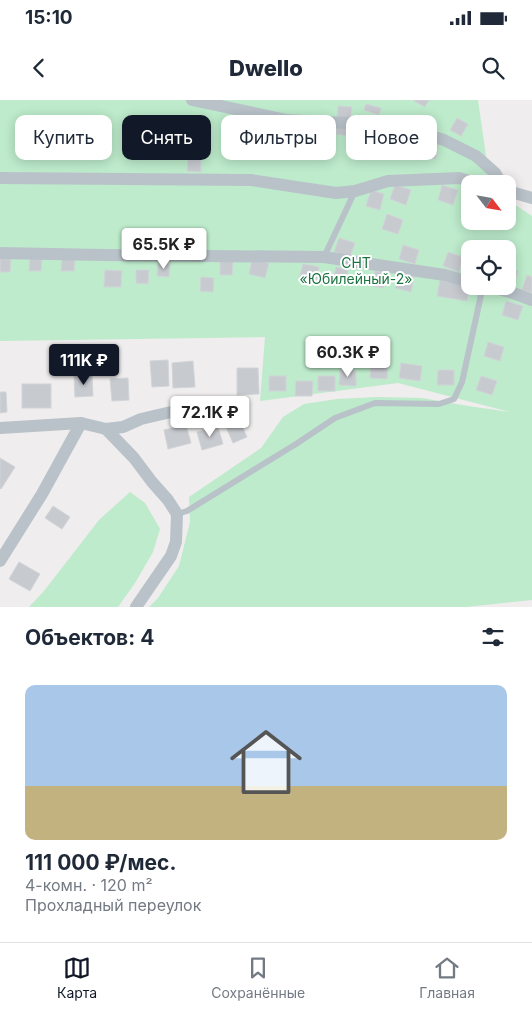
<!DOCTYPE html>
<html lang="ru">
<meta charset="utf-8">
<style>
:root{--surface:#fff;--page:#f6f6f7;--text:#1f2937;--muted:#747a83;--line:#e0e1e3;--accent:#111827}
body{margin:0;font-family:Inter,sans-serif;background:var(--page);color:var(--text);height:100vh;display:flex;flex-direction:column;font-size:19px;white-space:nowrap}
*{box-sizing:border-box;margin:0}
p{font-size:16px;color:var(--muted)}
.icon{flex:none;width:28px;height:28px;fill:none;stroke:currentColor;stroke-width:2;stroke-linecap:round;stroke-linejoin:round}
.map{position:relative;height:507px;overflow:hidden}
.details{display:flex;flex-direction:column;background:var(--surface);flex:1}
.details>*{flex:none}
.banner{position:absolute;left:15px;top:15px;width:502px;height:45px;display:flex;gap:10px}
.needle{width:32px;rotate:121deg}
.tools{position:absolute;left:461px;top:75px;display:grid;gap:10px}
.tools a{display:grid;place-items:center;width:55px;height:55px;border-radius:10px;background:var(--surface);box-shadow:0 2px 12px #0003;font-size:25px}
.price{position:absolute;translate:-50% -42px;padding:0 11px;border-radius:5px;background:#fff;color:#222;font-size:16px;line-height:32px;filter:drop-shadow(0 1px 2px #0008)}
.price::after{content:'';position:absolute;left:50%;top:30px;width:15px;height:11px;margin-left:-8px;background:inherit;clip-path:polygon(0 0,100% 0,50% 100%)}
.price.active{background:var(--accent);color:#fff}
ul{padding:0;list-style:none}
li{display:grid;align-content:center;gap:10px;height:265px;padding:0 25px}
li span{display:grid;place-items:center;height:155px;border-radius:10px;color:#555}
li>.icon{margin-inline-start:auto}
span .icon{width:90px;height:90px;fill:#fffc;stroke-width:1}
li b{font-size:21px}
h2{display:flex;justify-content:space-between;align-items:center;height:60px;padding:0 25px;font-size:21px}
.tag{padding:0 18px;border-radius:10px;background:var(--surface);box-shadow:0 2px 12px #0003;font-size:18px;line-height:45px}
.tag.active{background:var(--accent);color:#fff}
.status{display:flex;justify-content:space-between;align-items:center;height:35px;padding:0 25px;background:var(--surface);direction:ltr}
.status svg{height:14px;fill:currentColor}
header{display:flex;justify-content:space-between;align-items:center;height:65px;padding:0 25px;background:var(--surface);font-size:22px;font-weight:800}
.menu{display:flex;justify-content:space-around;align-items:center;height:70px;border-top:1px solid var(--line);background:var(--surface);font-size:14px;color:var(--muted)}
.menu a{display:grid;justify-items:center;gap:2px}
.menu .active{color:var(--accent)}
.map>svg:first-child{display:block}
.green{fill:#bdebcb;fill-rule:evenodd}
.building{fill:#c7cacf;stroke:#d1d4d8}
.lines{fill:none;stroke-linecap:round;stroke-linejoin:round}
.lane{stroke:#b9c2c9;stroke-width:6}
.street{stroke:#b9c2c9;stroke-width:12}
.labels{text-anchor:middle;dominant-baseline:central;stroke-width:4;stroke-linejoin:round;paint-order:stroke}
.park-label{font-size:14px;fill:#1c7541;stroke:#fff}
</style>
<div class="status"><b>15:10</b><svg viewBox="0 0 49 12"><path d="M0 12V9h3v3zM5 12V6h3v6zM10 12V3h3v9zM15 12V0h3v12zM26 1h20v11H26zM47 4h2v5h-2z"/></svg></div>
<header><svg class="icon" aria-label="back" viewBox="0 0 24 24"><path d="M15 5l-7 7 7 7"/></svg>Dwello<svg class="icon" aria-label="search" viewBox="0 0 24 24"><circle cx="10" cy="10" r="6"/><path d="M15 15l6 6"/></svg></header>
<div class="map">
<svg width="532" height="507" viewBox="0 0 532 507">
<rect width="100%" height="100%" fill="#efeded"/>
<g class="green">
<path d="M0 0H478L490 84H470V121H508V100L532 116V500L466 507H149L158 498 179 466 190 422 189 397 261 348 283 317 304 304 337 299 377 297 422 298 468 306 510 312 398 283 260 301 265 237 0 241ZM470 149H508V186H470Z"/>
<path d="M130 392 145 403 160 429 153 452 135 483 118 507H29L44 491 99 420Z"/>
</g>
<g class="building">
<path d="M414 0H429L425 7 414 1Z"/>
<path d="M366 4 381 8 379 15 364 10Z"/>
<path d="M338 6 352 7 350 20 337 18Z"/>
<path d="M457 18 468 24 461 36 450 30Z"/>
<path d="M337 26 349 27V36L336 34Z"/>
<path d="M292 27 305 28 303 42 290 40Z"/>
<path d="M354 33 367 35 365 48 353 47Z"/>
<path d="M400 34 413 36 411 49 399 48Z"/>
<path d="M426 43 438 45 436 59 424 57Z"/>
<path d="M188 59H201V72L187 71Z"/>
<path d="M395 85 411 90 406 105 390 99Z"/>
<path d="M442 85 458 90 453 105 438 100Z"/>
<path d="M469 89 470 90V105L464 103Z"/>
<path d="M371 90 384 94 380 110 366 106Z"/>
<path d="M387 114 403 120 398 134 382 129Z"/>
<path d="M339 138 355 143 350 157 334 152Z"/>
<path d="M403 145 419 150 415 164 399 159Z"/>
<path d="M448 152 463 157 459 172 443 166Z"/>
<path d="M30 157 42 158 41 171H29Z"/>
<path d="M62 157 75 158 74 171H61Z"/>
<path d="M0 158 11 159 10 172H0Z"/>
<path d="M252 160 269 163 265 178 249 174Z"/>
<path d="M220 161 233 162 232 175H220Z"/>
<path d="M158 163H170L169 177 157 176Z"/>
<path d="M303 164 319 167 316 182 299 179Z"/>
<path d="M336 167 348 170 345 183 333 180Z"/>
<path d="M508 168 518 171 514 185 508 184Z"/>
<path d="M105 170 122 171 121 187H104Z"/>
<path d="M136 170H149L148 184 136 183Z"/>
<path d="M375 171 386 173 383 188 372 186Z"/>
<path d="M398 173 414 177 411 192 395 188Z"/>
<path d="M527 175 532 177V193L522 190Z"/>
<path d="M201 177 214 178 213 192 200 191Z"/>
<path d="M440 180 470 186 467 201 437 196Z"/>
<path d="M506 201 523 206 518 220 502 215Z"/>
<path d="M488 242 504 247 500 261 484 256Z"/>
<path d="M168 260 169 286 152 287 150 261Z"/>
<path d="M193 261 195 287 173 288 172 263Z"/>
<path d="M371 263H388L387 279 370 278Z"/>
<path d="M401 263 422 266 420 281 399 278Z"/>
<path d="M237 268H258L259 294 237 295Z"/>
<path d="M340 270 356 271V286L339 285Z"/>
<path d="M438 270H454V285H437Z"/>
<path d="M92 275 93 296 75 297 74 276Z"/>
<rect x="269" y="276" width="17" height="15"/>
<rect x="318" y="276" width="17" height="15"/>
<path d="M481 276 497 281 492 295 476 290Z"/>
<path d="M128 278 129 300 112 301 110 279Z"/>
<path d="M296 281H313L312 296H295Z"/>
<rect x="22" y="284" width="29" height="24"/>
<path d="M0 292H6L7 312 0 313Z"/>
<path d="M239 320 247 337 233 343 226 327Z"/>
<path d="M186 325 191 343 168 349 164 330Z"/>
<path d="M218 327 223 344 202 350 197 332Z"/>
<path d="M0 358 15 367 1 389 0 388Z"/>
<path d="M53 406 70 417 62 429 45 418Z"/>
<path d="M19 462 40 474 30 491 9 479Z"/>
</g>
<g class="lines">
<g class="lane">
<path d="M324 157 355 91"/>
<path d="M177 414 187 411 296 344 335 318 375 303 439 304 454 299 462 282 483 186"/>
</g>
<g class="street">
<path d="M192 0 287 20 347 23 414 31 444 40 476 56 495 73 502 84"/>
<path d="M0 78 251 80 336 93 355 91 388 81 459 78 480 84"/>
<path d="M508 91 532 98"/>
<path d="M0 153 103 155 324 157 445 175 470 182"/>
<path d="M488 186 513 193 532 200"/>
<path d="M0 328 81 323 106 329 123 327 141 319 171 312 217 313"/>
<path d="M106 329 134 358 152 382 168 400 177 414 176 442 171 456 136 507"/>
<path d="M0 461 42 394 81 323"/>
</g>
</g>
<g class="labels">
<g class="park-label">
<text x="356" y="162">СНТ<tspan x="356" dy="16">«Юбилейный-2»</tspan></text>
</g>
</g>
</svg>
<div class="tools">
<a><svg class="needle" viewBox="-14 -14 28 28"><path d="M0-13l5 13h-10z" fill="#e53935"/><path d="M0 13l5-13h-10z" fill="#747a83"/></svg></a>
<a><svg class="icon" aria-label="locate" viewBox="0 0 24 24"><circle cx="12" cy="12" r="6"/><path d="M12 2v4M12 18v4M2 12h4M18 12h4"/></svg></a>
</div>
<b class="price" style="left:164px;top:170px">65.5K ₽</b>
<b class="price" style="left:348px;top:278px">60.3K ₽</b>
<b class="price active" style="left:84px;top:286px">111K ₽</b>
<b class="price" style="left:210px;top:338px">72.1K ₽</b>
<div class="banner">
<a class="tag">Купить</a>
<a class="tag active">Снять</a>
<a class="tag">Фильтры</a>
<a class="tag">Новое</a>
</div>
</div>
<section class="details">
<h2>Объектов: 4<svg class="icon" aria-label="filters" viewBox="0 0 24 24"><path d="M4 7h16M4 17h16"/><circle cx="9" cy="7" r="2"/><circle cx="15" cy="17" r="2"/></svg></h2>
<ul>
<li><span style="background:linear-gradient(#a9c7e8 65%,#c2b280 0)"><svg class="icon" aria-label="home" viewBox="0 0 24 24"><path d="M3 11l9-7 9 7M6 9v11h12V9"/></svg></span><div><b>111 000 ₽/мес.</b><p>4-комн. · 120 m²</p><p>Прохладный переулок</p></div></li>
</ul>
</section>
<nav class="menu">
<a class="active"><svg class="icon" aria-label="map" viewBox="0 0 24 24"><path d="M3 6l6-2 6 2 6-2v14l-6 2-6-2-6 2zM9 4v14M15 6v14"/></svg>Карта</a>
<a><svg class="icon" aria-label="saved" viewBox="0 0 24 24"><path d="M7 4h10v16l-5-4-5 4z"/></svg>Сохранённые</a>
<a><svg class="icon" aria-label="home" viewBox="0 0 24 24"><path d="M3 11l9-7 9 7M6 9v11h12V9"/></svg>Главная</a>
</nav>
